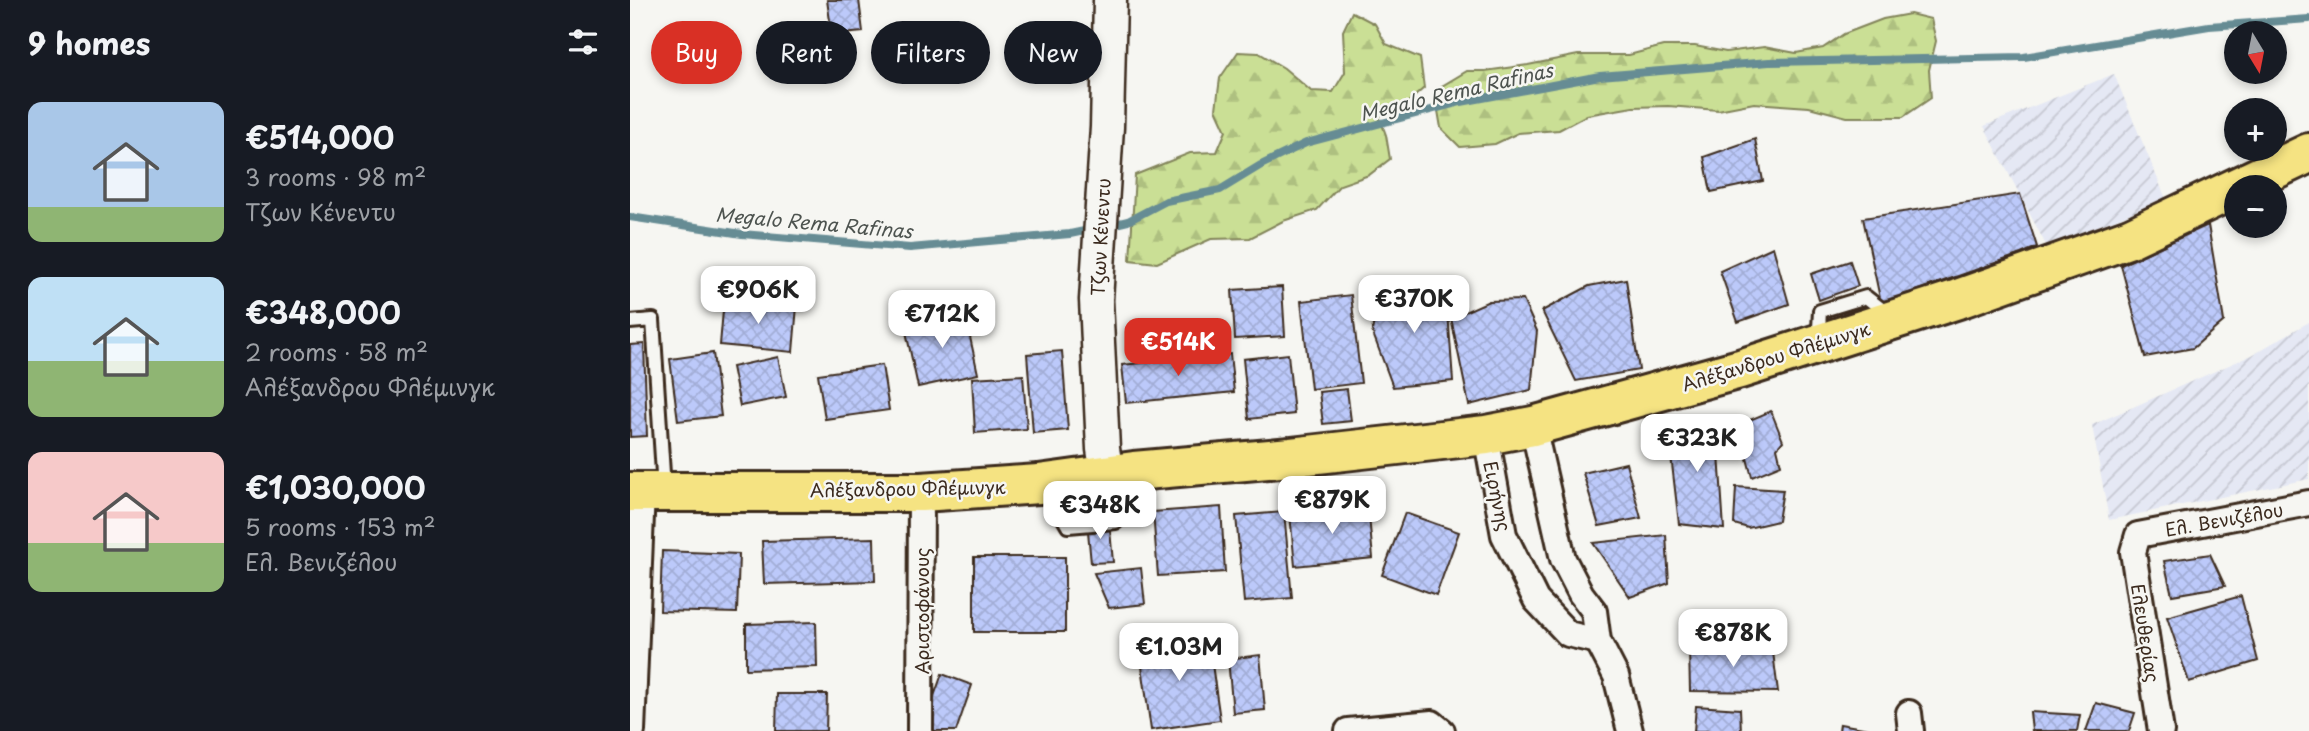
<!DOCTYPE html>
<meta charset="utf-8">
<style>
:root{--surface:#171b24;--page:#20242c;--text:#f1f3f6;--muted:#9ea1a6;--accent:#d93025}
body{margin:0;font-family:"Playpen Sans",sans-serif;background:var(--page);color:var(--text);height:100vh;display:flex;flex-direction:column;font-size:26px;white-space:nowrap}
*{box-sizing:border-box;margin:0}
p{font-size:23px;color:var(--muted)}
.icon{flex:none;width:38px;height:38px;fill:none;stroke:currentColor;stroke-width:2;stroke-linecap:round;stroke-linejoin:round}
.map{position:relative;flex:1;overflow:hidden}
.panel{display:flex;flex-direction:column;background:var(--surface);width:630px}
.panel>*{flex:none}
.banner{position:absolute;left:21px;top:21px;width:665px;height:63px;display:flex;gap:14px}
.needle{width:46px;rotate:170deg}
.buttons{position:absolute;left:1594px;top:21px;display:grid;gap:14px}
.buttons a{display:grid;place-items:center;width:63px;height:63px;border-radius:50%;background:var(--surface);box-shadow:0 4px 10px #0003;font-size:35px}
.price{position:absolute;translate:-50% -60px;padding:0 16px;border-radius:14px;background:#fff;color:#222;font-size:23px;line-height:46px;filter:drop-shadow(0 2px 4px #0008)}
.price::after{content:'';position:absolute;left:50%;top:42px;width:21px;height:16px;margin-left:-10px;background:inherit;clip-path:polygon(0 0,100% 0,50% 100%)}
.price.current{background:var(--accent);color:#fff}
ul{padding:0;list-style:none}
li{display:flex;align-items:center;gap:21px;height:175px;padding:0 28px}
li span{display:grid;place-items:center;flex:none;width:196px;height:140px;border-radius:14px;color:#555}
li>.icon{margin-inline-start:auto}
span .icon{width:84px;height:84px;fill:#fffc;stroke-width:1}
li b{font-size:30px}
h2{display:flex;justify-content:space-between;align-items:center;height:84px;padding:0 28px;font-size:30px}
.pill{padding:0 24px;border-radius:32px;background:var(--surface);box-shadow:0 4px 10px #0003;font-size:24px;line-height:63px}
.pill.current{background:var(--accent);color:#fff}
main{display:flex;flex:1;min-height:0}
.map>svg:first-child{display:block}
.industrial{fill:url(#industrial-furrows)}
.forest{fill:url(#forest-firs);stroke:#82845a;stroke-width:2}
.lines{fill:none;stroke-linecap:round;stroke-linejoin:round}
.stream{stroke:#668c94;stroke-width:8}
.building{fill:url(#building-cross-hatch);stroke:#3b2a1e;stroke-width:2}
.service-casing{stroke:#3b2a1e;stroke-width:18}
.minor-casing{stroke:#3b2a1e;stroke-width:30}
.tertiary-casing{stroke:#3b2a1e;stroke-width:37}
.primary-casing{stroke:#3b2a1e;stroke-width:44}
.service{stroke:#f6f6f2;stroke-width:12}
.minor{stroke:#f6f6f2;stroke-width:24}
.tertiary{stroke:#f6f6f2;stroke-width:32}
.primary{stroke:#f5e382;stroke-width:38}
.labels{text-anchor:middle;dominant-baseline:central;stroke-width:5;stroke-linejoin:round;paint-order:stroke}
.street-label{font-size:18px;fill:#3b2a1e;stroke:#f6f6f2}
.water-label{font-size:19px;font-style:italic;fill:#4d534f;stroke:#f6f6f2}
</style>
<main>
<section class="panel">
<h2>9 homes<svg class="icon" aria-label="filters" viewBox="0 0 24 24"><path d="M4 7h16M4 17h16"/><circle cx="9" cy="7" r="2"/><circle cx="15" cy="17" r="2"/></svg></h2>
<ul>
<li><span style="background:linear-gradient(#a9c7e8 75%,#8fb573 0)"><svg class="icon" aria-label="home" viewBox="0 0 24 24"><path d="M3 11l9-7 9 7M6 9v11h12V9"/></svg></span><div><b>€514,000</b><p>3 rooms · 98 m²</p><p>Τζων Κένεντυ</p></div></li>
<li><span style="background:linear-gradient(#bfe0f5 60%,#8fb573 0)"><svg class="icon" aria-label="home" viewBox="0 0 24 24"><path d="M3 11l9-7 9 7M6 9v11h12V9"/></svg></span><div><b>€348,000</b><p>2 rooms · 58 m²</p><p>Αλέξανδρου Φλέμινγκ</p></div></li>
<li><span style="background:linear-gradient(#f6c9c9 65%,#8fb573 0)"><svg class="icon" aria-label="home" viewBox="0 0 24 24"><path d="M3 11l9-7 9 7M6 9v11h12V9"/></svg></span><div><b>€1,030,000</b><p>5 rooms · 153 m²</p><p>Ελ. Βενιζέλου</p></div></li>
</ul>
</section>
<div class="map">
<svg width="1679" height="731" viewBox="0 0 1679 731">
<defs>
<pattern id="industrial-furrows" width="10" height="10" patternUnits="userSpaceOnUse" patternTransform="scale(1.75)"><rect width="10" height="10" fill="#e5e8f4"/><path d="M-1 1l2-2M0 10L10 0M9 11l2-2" fill="none" stroke="#c5c7d1"/></pattern>
<pattern id="forest-firs" width="22" height="20" patternUnits="userSpaceOnUse" patternTransform="scale(1.75)"><rect width="22" height="20" fill="#cadf95"/><path d="M5 1l3.5 6h-7zM16 11l3.5 6h-7z" fill="#aec080"/></pattern>
<pattern id="building-cross-hatch" width="8" height="8" patternUnits="userSpaceOnUse" patternTransform="scale(1.75)"><rect width="8" height="8" fill="#bcc9fa"/><path d="M0 0l8 8M0 8l8-8" fill="none" stroke="#a2add6"/></pattern>
</defs>
<rect width="100%" height="100%" fill="#f6f6f2"/>
<filter id="ink" filterUnits="userSpaceOnUse"><feTurbulence type="fractalNoise" baseFrequency=".0143" numOctaves="2"/><feDisplacementMap in="SourceGraphic" scale="14" xChannelSelector="R" yChannelSelector="G"/><feConvolveMatrix kernelMatrix="1 2 1 2 8 2 1 2 1" color-interpolation-filters="sRGB"/></filter>
<g filter="url(#ink)">
<g class="industrial">
<path d="M1484 74 1536 199 1417 247 1354 126Z"/>
<path d="M1679 322V479L1479 520 1462 425 1622 355Z"/>
</g>
<g class="forest">
<path d="M722 12 745 24 756 44 790 58 794 88 775 105 749 116 756 135 760 159 739 175 710 185 687 210 653 221 620 238 581 239 527 263 500 260 505 175 560 153 587 152 596 131 586 109 590 78 608 52 629 53 654 68 681 91 703 92 715 72 713 31Z"/>
<path d="M1280 14 1301 19 1306 41 1299 70 1301 98 1273 117H1217L1179 107 1124 103 1088 110 1038 106 1003 107 957 115 929 130 888 133 865 144 830 147 811 128 806 99 812 86 837 71H855L898 65 948 55H999L1033 46H1065L1096 52 1134 47 1166 53 1193 48 1214 34 1253 19Z"/>
</g>
<g class="lines">
<g class="stream">
<path d="M0 217 112 234 280 248 440 234 464 229"/>
<path d="M477 226 498 221 536 201 590 190 631 165 676 143 831 102 970 76 1139 62 1394 57 1579 26 1679 19"/>
</g>
</g>
<g class="building">
<path d="M197 0H229L233 32 202 35Z"/>
<path d="M1125 139 1133 181 1081 192 1074 157Z"/>
<path d="M1390 194 1407 247 1391 254 1251 303 1233 218Z"/>
<path d="M1578 225 1594 321 1563 348 1515 357 1491 265Z"/>
<path d="M1143 247 1159 304 1108 322 1090 271Z"/>
<path d="M1220 261 1228 286 1189 300 1181 274Z"/>
<path d="M996 279 1009 370 946 381 912 311 959 286Z"/>
<path d="M816 284 823 381 763 387 742 331 750 291Z"/>
<path d="M652 287 655 336 605 339 602 290Z"/>
<path d="M721 295 731 383 681 389 671 301Z"/>
<path d="M94 299 167 306 163 352 90 345Z"/>
<path d="M893 300 907 331 901 390 839 405 821 318 859 301Z"/>
<path d="M335 314 348 374 288 387 275 327Z"/>
<path d="M14 344 17 436 0 437V345Z"/>
<path d="M432 351 438 430 403 433 397 354Z"/>
<path d="M83 353 91 416 48 421 40 359Z"/>
<path d="M600 354 604 392 496 403 492 365Z"/>
<path d="M658 354 664 414 619 419 613 359Z"/>
<path d="M148 357 156 397 110 406 102 367Z"/>
<path d="M252 365 259 410 195 419 188 374Z"/>
<path d="M393 375 397 429 345 433 342 378Z"/>
<path d="M717 389 721 421 693 424 689 392Z"/>
<path d="M1141 411 1153 441 1147 448 1151 465 1122 477 1108 425Z"/>
<path d="M1037 421 1087 424 1094 529 1049 524Z"/>
<path d="M996 463 1011 518 969 526 953 473Z"/>
<path d="M1106 487 1153 490 1148 521 1118 528 1104 524Z"/>
<path d="M738 506 743 558 665 566 660 514Z"/>
<path d="M591 507 595 572 528 576 523 512Z"/>
<path d="M654 512 662 598 614 602 606 516Z"/>
<path d="M775 513 829 532 806 595 752 575Z"/>
<path d="M479 519 483 562 461 563 457 521Z"/>
<path d="M1036 535 1039 583 1000 597 963 543Z"/>
<path d="M244 538 245 581 134 584 132 541Z"/>
<path d="M32 551 109 554 107 613 30 611Z"/>
<path d="M1580 554 1595 586 1542 595 1534 561Z"/>
<rect x="344" y="557" width="91" height="75"/>
<path d="M511 568 515 604 479 608 464 573Z"/>
<path d="M1611 596 1628 661 1559 682 1537 617Z"/>
<path d="M186 622 187 667 116 669V624Z"/>
<path d="M578 636 590 720 521 730 509 645Z"/>
<path d="M1142 644 1148 692 1060 691 1059 648Z"/>
<path d="M630 655 635 710 603 713 598 659Z"/>
<path d="M312 674 342 685 326 731H294L292 730Z"/>
<path d="M147 694H197L196 731H146Z"/>
<path d="M1466 703 1505 713 1499 731H1456Z"/>
<path d="M1066 706 1110 709 1111 731H1064Z"/>
<path d="M1400 712 1450 715 1447 731H1402Z"/>
<path d="M1210 724 1250 731H1209Z"/>
</g>
<g class="lines">
<g class="service-casing">
<g id="service">
<path d="M0 322 23 320 34 489"/>
<path d="M1189 328 1190 311 1236 297 1250 308"/>
<path d="M427 507 438 526 486 522 495 497"/>
</g>
</g>
<g class="minor-casing">
<g id="minor">
<path d="M903 426 933 559 951 594 964 611 968 641 986 676 1000 731"/>
<path d="M856 435 874 535 906 600 938 634 968 641"/>
<path d="M1279 713 1281 731"/>
<path d="M2 731 12 491"/>
<path d="M290 731 291 492"/>
<path d="M718 731 802 723 812 731"/>
<path d="M1531 731 1503 552 1508 535 1679 503"/>
</g>
</g>
<g class="tertiary-casing">
<path id="tertiary" d="M477 474 473 449 466 300 477 127 480 0"/>
</g>
<g class="primary-casing">
<path id="primary" d="M0 492H291L409 484 504 471 661 457 856 435 903 426 1110 369 1328 299 1500 238 1679 153"/>
</g>
<use href="#service" class="service"/>
<use href="#minor" class="minor"/>
<use href="#tertiary" class="tertiary"/>
<use href="#primary" class="primary"/>
</g>
</g>
<g class="labels">
<g class="street-label">
<text transform="translate(470 237) rotate(-87)">Τζων Κένεντυ</text>
<text transform="translate(1146 356) rotate(-17)">Αλέξανδρου Φλέμινγκ</text>
<text transform="translate(278 488) rotate(-1)">Αλέξανδρου Φλέμινγκ</text>
<text transform="translate(868 496) rotate(78)">Ειρήνης</text>
<text transform="translate(1594 519) rotate(-10)">Ελ. Βενιζέλου</text>
<text transform="translate(291 611) rotate(-90)">Αριστοφάνους</text>
<text transform="translate(1516 633) rotate(81)">Ελευθερίας</text>
</g>
<g class="water-label">
<text transform="translate(826 91) rotate(-13)">Megalo Rema Rafinas</text>
<text transform="translate(184 222) rotate(5)">Megalo Rema Rafinas</text>
</g>
</g>
</svg>
<div class="buttons">
<a><svg class="needle" viewBox="-14 -14 28 28"><path d="M0-13l5 13h-10z" fill="#e53935"/><path d="M0 13l5-13h-10z" fill="#9ea1a6"/></svg></a>
<a>+</a>
<a>−</a>
</div>
<b class="price" style="left:128px;top:326px">€906K</b>
<b class="price" style="left:784px;top:335px">€370K</b>
<b class="price" style="left:312px;top:350px">€712K</b>
<b class="price current" style="left:548px;top:378px">€514K</b>
<b class="price" style="left:1067px;top:474px">€323K</b>
<b class="price" style="left:702px;top:536px">€879K</b>
<b class="price" style="left:470px;top:541px">€348K</b>
<b class="price" style="left:1103px;top:669px">€878K</b>
<b class="price" style="left:549px;top:683px">€1.03M</b>
<div class="banner">
<a class="pill current">Buy</a>
<a class="pill">Rent</a>
<a class="pill">Filters</a>
<a class="pill">New</a>
</div>
</div>
</main>
